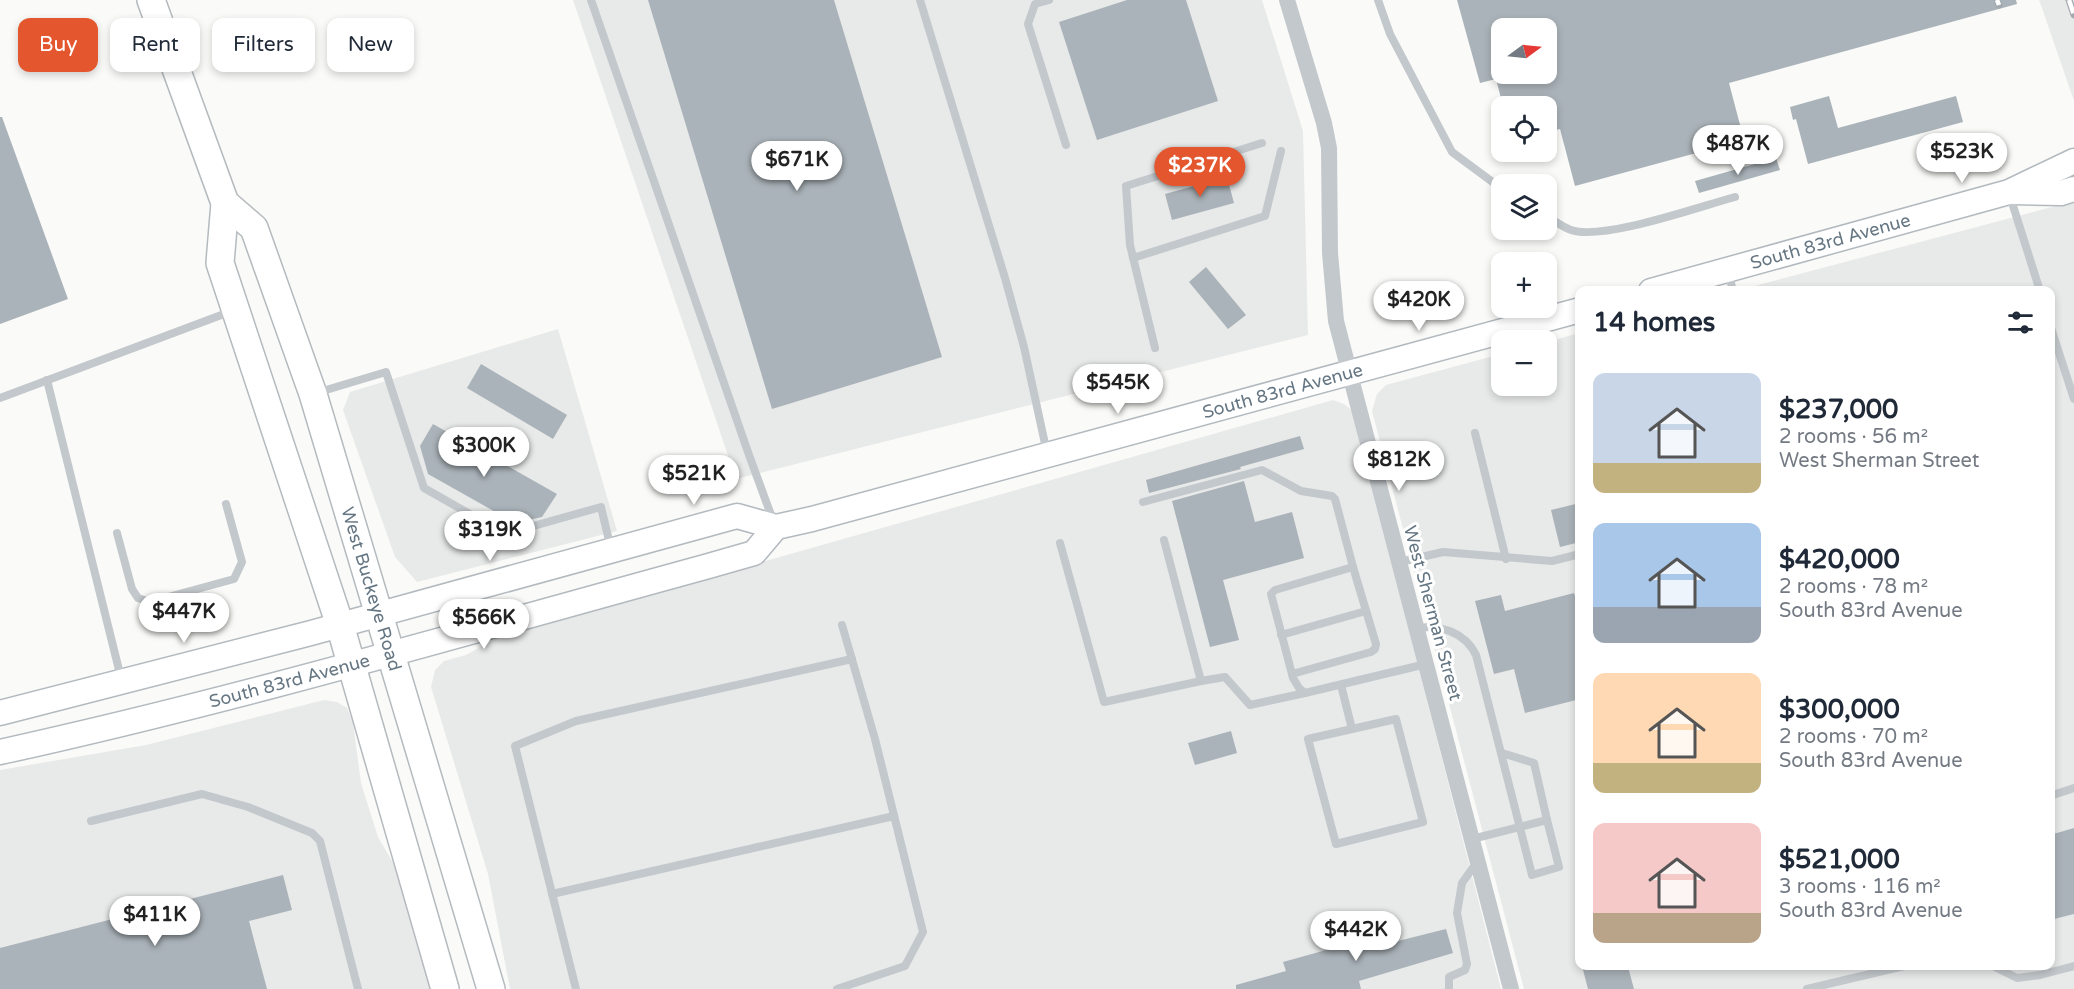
<!DOCTYPE html>
<meta charset="utf-8">
<style>
:root{--surface:#fff;--page:#f2f2f3;--text:#1f2937;--muted:#747a83;--accent:#e4572e}
body{margin:0;font-family:"Varela Round",sans-serif;background:var(--page);color:var(--text);height:100vh;display:flex;flex-direction:column;font-size:22px;white-space:nowrap}
*{box-sizing:border-box;margin:0}
p{font-size:20px;color:var(--muted)}
.icon{flex:none;width:33px;height:33px;fill:none;stroke:currentColor;stroke-width:2;stroke-linecap:round;stroke-linejoin:round}
.map{position:relative;flex:1;overflow:hidden}
.sheet{position:absolute;left:1575px;top:286px;width:480px;height:684px;display:flex;flex-direction:column;background:var(--surface);border-radius:12px;box-shadow:0 3px 9px #0003}
.sheet>*{flex:none}
.top-card{position:absolute;left:18px;top:18px;width:570px;height:54px;display:flex;gap:12px}
.needle{width:39px;rotate:75deg}
.controls{position:absolute;left:1491px;top:18px;display:grid;gap:12px}
.controls a{display:grid;place-items:center;width:66px;height:66px;border-radius:12px;background:var(--surface);box-shadow:0 3px 9px #0003;font-size:30px}
.price{position:absolute;translate:-50% -51px;padding:0 14px;border-radius:21px;background:#fff;color:#222;font-size:20px;line-height:39px;filter:drop-shadow(0 2px 3px #0008)}
.price::after{content:'';position:absolute;left:50%;top:36px;width:18px;height:14px;margin-left:-9px;background:inherit;clip-path:polygon(0 0,100% 0,50% 100%)}
.price.on{background:var(--accent);color:#fff}
ul{padding:0;list-style:none}
li{display:flex;align-items:center;gap:18px;height:150px;padding:0 18px}
li span{display:grid;place-items:center;flex:none;width:168px;height:120px;border-radius:12px;color:#555}
li>.icon{margin-inline-start:auto}
span .icon{width:72px;height:72px;fill:#fffc;stroke-width:1}
li b{font-size:26px}
h2{display:flex;justify-content:space-between;align-items:center;height:72px;padding:0 18px;font-size:26px}
.pill{padding:0 21px;border-radius:12px;background:var(--surface);box-shadow:0 3px 9px #0003;font-size:21px;line-height:54px}
.pill.on{background:var(--accent);color:#fff}
.map>svg:first-child{display:block}
.built{fill:#e8e9e9}
.building{fill:#aab3b9;fill-rule:evenodd}
.lines{fill:none;stroke-linecap:round;stroke-linejoin:round}
.secondary-casing{stroke:#b3babf;stroke-width:27}
.primary-casing{stroke:#b5babe;stroke-width:30}
.service{stroke:#c3c8cc;stroke-width:8}
.minor{stroke:#c3c8cc;stroke-width:16}
.secondary{stroke:#fff;stroke-width:24}
.primary{stroke:#fff;stroke-width:27}
.rail-casing{stroke:#a2aab0;stroke-width:7}
.rail{stroke:#fff;stroke-width:4.5;stroke-dasharray:14;stroke-linecap:butt}
.labels{text-anchor:middle;dominant-baseline:central;stroke-width:6;stroke-linejoin:round;paint-order:stroke}
.street-label{font-size:18px;fill:#657683;stroke:#fff}
</style>
<div class="map">
<svg width="2074" height="989" viewBox="0 0 2074 989">
<rect width="100%" height="100%" fill="#fafaf8"/>
<g class="built">
<path d="M573 0H1262L1303 131 1308 335 736 479Z"/>
<path d="M2039 0H2074V101L2043 11Z"/>
<path d="M2074 201V989H1524L1372 411 1377 394 1386 385 1501 354 1502 386H1546L1547 342 1579 333 1580 966H2050V291H1736Z"/>
<path d="M558 329 617 531 417 582 395 557 343 410 350 392Z"/>
<path d="M1333 400 1344 404 1353 411 1501 989H510L488 874 431 687 435 670 444 661 466 655 498 637Z"/>
<path d="M324 700 337 702 347 708 353 723 361 783 378 837 395 866 431 989H0V770L146 745Z"/>
</g>
<g class="building">
<path d="M648 0H834L942 357 772 409Z"/>
<path d="M1127 0H1186L1218 101 1097 140 1059 22Z"/>
<path d="M1457 0H2016L2017 4 1729 83 1744 140 1575 186 1560 129 1546 133V106H1503L1496 79 1480 83ZM1502 28H1546V74H1502Z"/>
<path d="M1829 96 1838 128 1956 96 1963 122 1808 164 1796 119 1793 120 1790 107Z"/>
<path d="M0 117H2L68 299 0 324Z"/>
<path d="M1776 158 1780 170 1699 193 1695 181Z"/>
<path d="M1227 177 1234 203 1172 220 1165 194Z"/>
<path d="M1206 267 1246 315 1228 329 1189 282Z"/>
<path d="M481 364 567 415 553 439 467 388Z"/>
<path d="M433 424 557 494 542 517 515 523 428 474 420 446Z"/>
<path d="M1300 436 1304 449 1240 467 1241 469 1149 493 1146 480Z"/>
<path d="M1244 481 1255 522 1292 512 1304 558 1223 580 1239 640 1210 647 1172 501Z"/>
<path d="M1580 503V542L1560 547 1551 510Z"/>
<path d="M1574 593 1580 613V699L1525 713 1514 669 1494 674 1475 601 1501 595 1505 611Z"/>
<path d="M1231 731 1237 753 1195 765 1188 743Z"/>
<path d="M2074 828V914L2050 920V835Z"/>
<path d="M283 875 292 910 249 921 267 989H0V948Z"/>
<path d="M1389 925 1394 942 1446 929 1453 953 1359 981 1361 989H1236V985L1286 971 1283 962 1355 942 1352 935Z"/>
<path d="M1582 966H1618L1619 969 1628 967 1634 989H1588Z"/>
</g>
<g class="lines">
<g class="secondary-casing">
<g id="secondary">
<path d="M2014 192 2061 193 2074 189"/>
<path id="s1" d="M1651 291 2009 192 2074 161"/>
<path id="s2" d="M0 713 311 633 737 516 776 527 812 519 1580 310"/>
<path id="s3" d="M0 752C237 700 471 631 705 567L754 553 776 527"/>
</g>
</g>
<g class="primary-casing">
<g id="primary">
<path d="M151 0 225 203 220 263 340 625 445 989"/>
<path id="s4" d="M225 203 254 228 313 394 491 989"/>
</g>
</g>
<g class="service">
<path d="M591 0 749 455 774 523"/>
<path d="M920 0 1005 278 1024 347 1047 453"/>
<path d="M1049 0 1035 4 1028 24 1066 145"/>
<path d="M1378 0 1390 34 1452 152 1502 189"/>
<path d="M2009 193 2040 291"/>
<path d="M1546 216C1554 220 1562 227 1571 230 1603 241 1698 207 1735 197"/>
<path d="M1133 258 1265 216 1281 151"/>
<path d="M1728 271 1733 291"/>
<path d="M2050 325 2074 399"/>
<path d="M1155 348 1130 245 1126 186 1262 143"/>
<path d="M47 380 121 678"/>
<path d="M316 393 386 372 424 488 505 534 601 507 611 549"/>
<path d="M0 398 232 311"/>
<path d="M1475 433 1506 559"/>
<path d="M1143 502 1262 470 1301 491 1332 496 1335 499 1353 567 1275 590 1271 594 1293 678 1299 688 1305 693 1426 664"/>
<path d="M117 533 132 589 138 598 150 602 234 579 242 562 226 504"/>
<path d="M1164 540 1201 681 1225 677 1250 705 1305 693"/>
<path d="M1060 543 1104 702 1201 681"/>
<path d="M1400 562 1443 552 1552 561 1580 554"/>
<path d="M1417 628C1441 625 1465 632 1476 655L1532 875 1559 867 1547 820"/>
<path d="M1281 635 1366 611"/>
<path d="M1292 674 1371 652 1375 649 1376 644 1353 567"/>
<path d="M1341 685 1352 729"/>
<path d="M1396 719 1423 822 1336 844 1308 739Z"/>
<path d="M2050 796 2074 788"/>
<path d="M91 821 202 794 248 807 312 833 320 841 358 989"/>
<path d="M1472 839 1547 820 1534 763 1502 753"/>
<path d="M552 894 894 816"/>
<path d="M1993 966 2017 978 2040 975 2074 966"/>
<path d="M576 989 515 746 576 721 852 659"/>
<path d="M837 989 905 966 923 932 875 739 842 625"/>
<path d="M1449 989V977L1465 970 1467 964 1457 913 1462 883 1477 862"/>
<path d="M1807 989 1904 966"/>
</g>
<path class="minor" d="M1287 0 1324 123 1329 148 1330 253 1336 321 1511 989"/>
<use href="#secondary" class="secondary"/>
<use href="#primary" class="primary"/>
<g class="rail-casing">
<g id="rail">
<path d="M1997 0 1999 5"/>
<path d="M2069 0 2074 15"/>
</g>
</g>
<use href="#rail" class="rail"/>
</g>
<g class="labels">
<g class="street-label">
<text stroke="none"><textPath href="#s1" startOffset="186">South 83rd Avenue</textPath></text>
<text stroke="none"><textPath href="#s2" startOffset="1328">South 83rd Avenue</textPath></text>
<text stroke="none"><textPath href="#s4" startOffset="418">West Buckeye Road</textPath></text>
<text transform="translate(1433 613) rotate(75)">West Sherman Street</text>
<text stroke="none"><textPath href="#s3" startOffset="298">South 83rd Avenue</textPath></text>
</g>
</g>
</svg>
<div class="controls">
<a><svg class="needle" viewBox="-14 -14 28 28"><path d="M0-13l5 13h-10z" fill="#e53935"/><path d="M0 13l5-13h-10z" fill="#747a83"/></svg></a>
<a><svg class="icon" aria-label="locate" viewBox="0 0 24 24"><circle cx="12" cy="12" r="6"/><path d="M12 2v4M12 18v4M2 12h4M18 12h4"/></svg></a>
<a><svg class="icon" aria-label="layers" viewBox="0 0 24 24"><path d="M12 4l9 5-9 5-9-5zM3 14l9 5 9-5"/></svg></a>
<a>+</a>
<a>−</a>
</div>
<b class="price" style="left:1738px;top:176px">$487K</b>
<b class="price" style="left:1962px;top:184px">$523K</b>
<b class="price" style="left:797px;top:192px">$671K</b>
<b class="price on" style="left:1200px;top:198px">$237K</b>
<b class="price" style="left:1419px;top:332px">$420K</b>
<b class="price" style="left:1118px;top:415px">$545K</b>
<b class="price" style="left:484px;top:478px">$300K</b>
<b class="price" style="left:1399px;top:492px">$812K</b>
<b class="price" style="left:694px;top:506px">$521K</b>
<b class="price" style="left:490px;top:562px">$319K</b>
<b class="price" style="left:184px;top:644px">$447K</b>
<b class="price" style="left:484px;top:650px">$566K</b>
<b class="price" style="left:155px;top:947px">$411K</b>
<b class="price" style="left:1356px;top:962px">$442K</b>
<div class="top-card">
<a class="pill on">Buy</a>
<a class="pill">Rent</a>
<a class="pill">Filters</a>
<a class="pill">New</a>
</div>
<section class="sheet">
<h2>14 homes<svg class="icon" aria-label="filters" viewBox="0 0 24 24"><path d="M4 7h16M4 17h16"/><circle cx="9" cy="7" r="2"/><circle cx="15" cy="17" r="2"/></svg></h2>
<ul>
<li><span style="background:linear-gradient(#c9d6e8 75%,#c2b280 0)"><svg class="icon" aria-label="home" viewBox="0 0 24 24"><path d="M3 11l9-7 9 7M6 9v11h12V9"/></svg></span><div><b>$237,000</b><p>2 rooms · 56 m²</p><p>West Sherman Street</p></div></li>
<li><span style="background:linear-gradient(#a9c7e8 70%,#9aa5b1 0)"><svg class="icon" aria-label="home" viewBox="0 0 24 24"><path d="M3 11l9-7 9 7M6 9v11h12V9"/></svg></span><div><b>$420,000</b><p>2 rooms · 78 m²</p><p>South 83rd Avenue</p></div></li>
<li><span style="background:linear-gradient(#ffd9b3 75%,#c2b280 0)"><svg class="icon" aria-label="home" viewBox="0 0 24 24"><path d="M3 11l9-7 9 7M6 9v11h12V9"/></svg></span><div><b>$300,000</b><p>2 rooms · 70 m²</p><p>South 83rd Avenue</p></div></li>
<li><span style="background:linear-gradient(#f6c9c9 75%,#b9a48a 0)"><svg class="icon" aria-label="home" viewBox="0 0 24 24"><path d="M3 11l9-7 9 7M6 9v11h12V9"/></svg></span><div><b>$521,000</b><p>3 rooms · 116 m²</p><p>South 83rd Avenue</p></div></li>
</ul>
</section>
</div>
